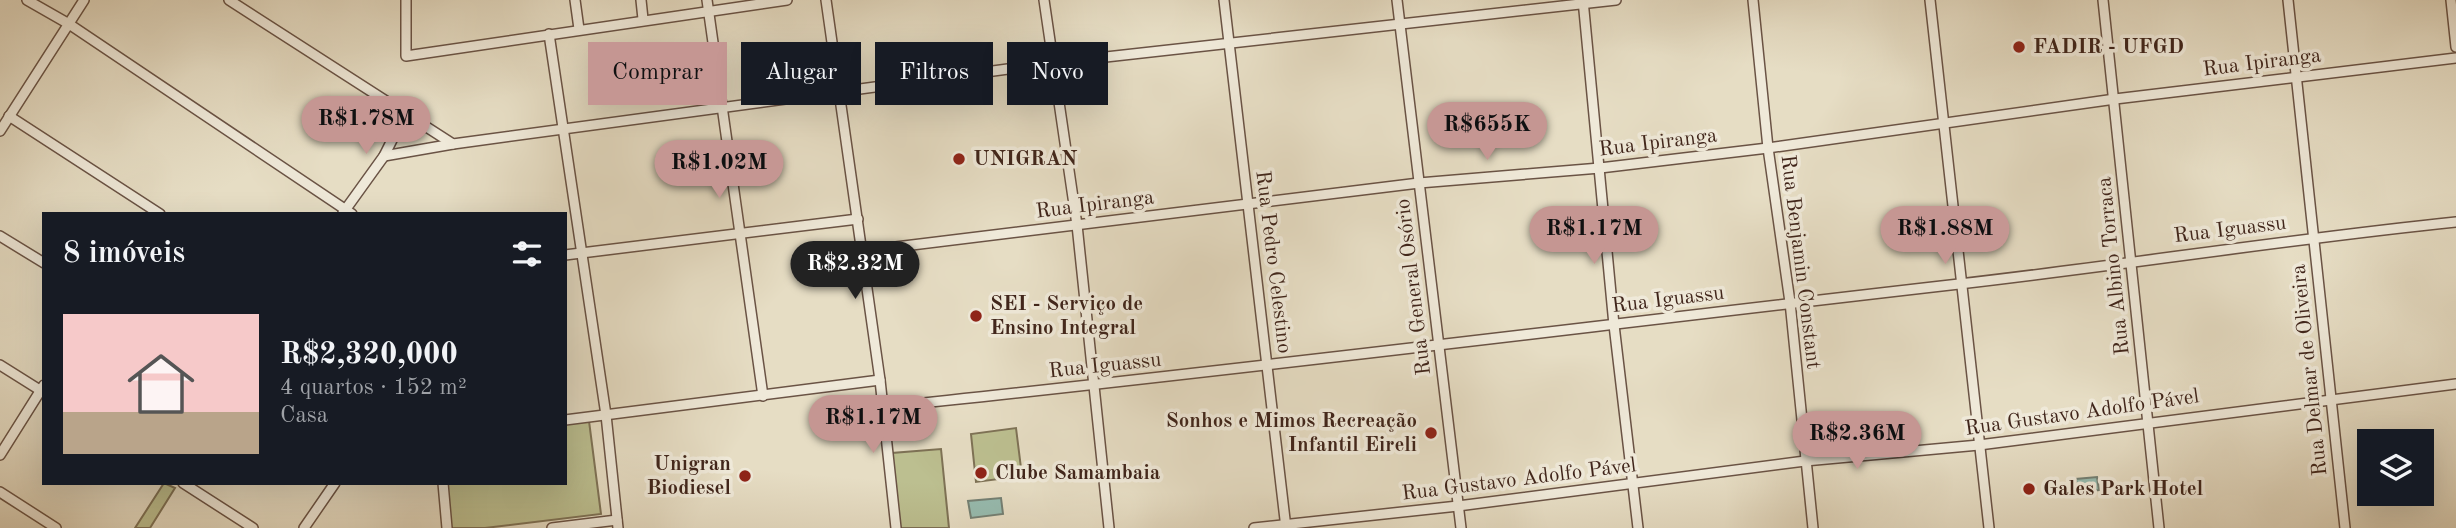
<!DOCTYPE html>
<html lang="pt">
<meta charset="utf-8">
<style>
:root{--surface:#171b24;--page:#242831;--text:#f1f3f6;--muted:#9ea1a6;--line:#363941;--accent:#c59692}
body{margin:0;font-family:"Old Standard TT",serif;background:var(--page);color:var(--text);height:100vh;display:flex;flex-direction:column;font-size:26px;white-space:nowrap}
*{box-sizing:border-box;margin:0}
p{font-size:23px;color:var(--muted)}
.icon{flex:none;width:38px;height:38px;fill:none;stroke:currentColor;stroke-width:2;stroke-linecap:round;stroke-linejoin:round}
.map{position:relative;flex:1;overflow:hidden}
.panel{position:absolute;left:42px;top:212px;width:525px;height:273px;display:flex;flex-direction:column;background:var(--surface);border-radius:0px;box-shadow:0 7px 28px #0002}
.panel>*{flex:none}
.hud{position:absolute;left:588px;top:42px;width:665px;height:63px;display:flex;gap:14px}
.controls{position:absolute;left:2357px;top:429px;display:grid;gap:14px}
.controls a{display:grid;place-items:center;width:77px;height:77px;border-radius:0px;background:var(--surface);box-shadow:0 7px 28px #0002;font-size:35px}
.price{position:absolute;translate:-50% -60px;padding:0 16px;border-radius:24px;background:var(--accent);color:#111;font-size:23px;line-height:46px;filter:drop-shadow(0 2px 4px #0008)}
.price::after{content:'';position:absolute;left:50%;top:42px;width:21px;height:16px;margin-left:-10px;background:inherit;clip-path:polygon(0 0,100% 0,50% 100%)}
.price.active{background:#222;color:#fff}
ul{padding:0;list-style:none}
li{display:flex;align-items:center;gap:21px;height:175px;padding:0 21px}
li+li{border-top:2px solid var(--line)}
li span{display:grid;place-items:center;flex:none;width:196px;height:140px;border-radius:0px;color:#555}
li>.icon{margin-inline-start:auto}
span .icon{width:84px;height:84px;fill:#fffc;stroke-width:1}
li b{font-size:30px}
h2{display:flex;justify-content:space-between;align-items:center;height:84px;padding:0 21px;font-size:30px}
.tag{padding:0 24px;border-radius:0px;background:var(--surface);box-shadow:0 7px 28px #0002;font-size:24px;line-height:63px}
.tag.active{background:var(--accent);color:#111}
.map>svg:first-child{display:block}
.green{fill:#bcbf90;stroke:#7e7256;stroke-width:2}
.water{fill:#97bcb0;stroke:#748074;stroke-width:2}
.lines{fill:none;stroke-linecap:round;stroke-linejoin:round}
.minor-casing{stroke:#6a5345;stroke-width:12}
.minor{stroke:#efe9d9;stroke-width:9}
.poi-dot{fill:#8f2418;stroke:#efe9d9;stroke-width:2.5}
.labels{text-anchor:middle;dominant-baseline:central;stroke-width:7;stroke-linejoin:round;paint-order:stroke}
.poi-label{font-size:21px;font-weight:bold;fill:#40251b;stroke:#efe9d9;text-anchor:start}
.street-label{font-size:21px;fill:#40251b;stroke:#efe9d9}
</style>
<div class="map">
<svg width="2456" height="528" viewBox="0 0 2456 528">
<rect width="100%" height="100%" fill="#e6ddc4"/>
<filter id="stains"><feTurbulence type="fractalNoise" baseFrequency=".00286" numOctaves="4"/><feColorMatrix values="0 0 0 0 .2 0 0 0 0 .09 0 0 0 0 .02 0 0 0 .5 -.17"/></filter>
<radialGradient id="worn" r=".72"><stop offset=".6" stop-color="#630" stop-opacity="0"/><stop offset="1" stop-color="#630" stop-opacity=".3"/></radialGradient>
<g class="green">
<path d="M589 421 601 514 485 528H449L443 483H565V424Z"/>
<path d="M1016 428 1022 476 976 482 971 434Z"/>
<path d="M941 449 949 528H900L892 453Z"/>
<path d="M164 483 175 488 150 528H135Z"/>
</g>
<g class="water">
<path d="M2097 477 2099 490 2077 492 2076 479Z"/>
<path d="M1001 498 1003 514 971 518 968 501Z"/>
</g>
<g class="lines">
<g class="minor-casing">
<g id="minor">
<path d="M27 0 69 24 352 214"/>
<path d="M229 0 453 144 1052 63 1616 0"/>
<path d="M406 0V56L787 0"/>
<path d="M575 0 579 29"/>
<path d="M641 0 643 19"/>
<path d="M707 0 763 396"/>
<path d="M826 0 880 380 896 528"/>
<path d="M1044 0 1077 225 1109 528"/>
<path d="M1224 0 1286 528"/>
<path d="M1397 0 1461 528"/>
<path d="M1583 0 1614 325 1638 528"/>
<path d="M1753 0 1768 148 1790 302 1813 528"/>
<path d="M1930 0 1989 528"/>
<path d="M2103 0 2159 528"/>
<path d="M2288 0 2345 528"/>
<path d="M2451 0 2456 47"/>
<path d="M549 34 606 415 618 528"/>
<path d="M9 116 160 214"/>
<path d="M0 131 84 0"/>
<path d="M384 156 453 144"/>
<path d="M343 213 384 156 405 114"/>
<path d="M0 236 44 263"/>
<path d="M863 251 1419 183 1600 168 1768 148 2115 99 2456 58"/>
<path d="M565 255 858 219"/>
<path d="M0 365 43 392"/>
<path d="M884 407C1242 370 1600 325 1959 284 2125 265 2290 239 2456 222"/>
<path d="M565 420 880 380"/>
<path d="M0 455 44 385"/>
<path d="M183 483 253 528"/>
<path d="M443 483 447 528"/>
<path d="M0 492 56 528"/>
<path d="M304 528 335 483"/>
<path d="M552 528 617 520"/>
<path d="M1254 528 1458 506 1805 461 1979 445 2456 384"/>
</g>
</g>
<use href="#minor" class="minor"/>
</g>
<g class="poi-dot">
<circle cx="2019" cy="47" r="7"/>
<circle cx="959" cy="159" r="7"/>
<circle cx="976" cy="316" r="7"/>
<circle cx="1431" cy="433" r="7"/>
<circle cx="981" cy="473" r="7"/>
<circle cx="745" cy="476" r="7"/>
<circle cx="2029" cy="489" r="7"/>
</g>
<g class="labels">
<g class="poi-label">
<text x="2033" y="47">FADIR - UFGD</text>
<text x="973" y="159">UNIGRAN</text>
<text x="990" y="304">SEI - Serviço de<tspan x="990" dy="24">Ensino Integral</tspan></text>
<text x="1417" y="421" text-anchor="end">Sonhos e Mimos Recreação<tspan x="1417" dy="24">Infantil Eireli</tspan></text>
<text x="731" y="464" text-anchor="end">Unigran<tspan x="731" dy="24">Biodiesel</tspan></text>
<text x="995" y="473">Clube Samambaia</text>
<text x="2043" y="489">Gales Park Hotel</text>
</g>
<g class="street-label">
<text transform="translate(2262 63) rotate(-7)">Rua Ipiranga</text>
<text transform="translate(1658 143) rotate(-7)">Rua Ipiranga</text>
<text transform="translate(1095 205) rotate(-7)">Rua Ipiranga</text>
<text transform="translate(2230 230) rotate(-7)">Rua Iguassu</text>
<text transform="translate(1273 262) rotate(83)">Rua Pedro Celestino</text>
<text transform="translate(1800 262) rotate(83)">Rua Benjamin Constant</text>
<text transform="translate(2114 266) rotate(-96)">Rua Albino Torraca</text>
<text transform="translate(1414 287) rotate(-97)">Rua General Osório</text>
<text transform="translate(1668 300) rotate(-7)">Rua Iguassu</text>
<text transform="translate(1105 366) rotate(-6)">Rua Iguassu</text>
<text transform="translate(2310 370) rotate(-96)">Rua Delmar de Oliveira</text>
<text transform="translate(2082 413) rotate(-8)">Rua Gustavo Adolfo Pável</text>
<text transform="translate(1519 480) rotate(-7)">Rua Gustavo Adolfo Pável</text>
</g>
</g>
<rect width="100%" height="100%" filter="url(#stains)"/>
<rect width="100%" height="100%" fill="url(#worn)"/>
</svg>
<div class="controls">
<a><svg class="icon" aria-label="layers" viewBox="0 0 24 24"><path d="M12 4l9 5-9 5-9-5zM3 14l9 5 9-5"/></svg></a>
</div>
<b class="price" style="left:366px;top:156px">R$1.78M</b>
<b class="price" style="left:1487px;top:162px">R$655K</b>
<b class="price" style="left:719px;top:200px">R$1.02M</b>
<b class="price" style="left:1594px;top:266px">R$1.17M</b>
<b class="price" style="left:1945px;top:266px">R$1.88M</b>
<b class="price active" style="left:855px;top:301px">R$2.32M</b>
<b class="price" style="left:873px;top:455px">R$1.17M</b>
<b class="price" style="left:1857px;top:471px">R$2.36M</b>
<div class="hud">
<a class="tag active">Comprar</a>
<a class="tag">Alugar</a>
<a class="tag">Filtros</a>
<a class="tag">Novo</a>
</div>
<section class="panel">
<h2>8 imóveis<svg class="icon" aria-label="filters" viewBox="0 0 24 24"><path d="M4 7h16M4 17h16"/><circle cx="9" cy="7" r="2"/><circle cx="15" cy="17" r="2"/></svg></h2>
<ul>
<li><span style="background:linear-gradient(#f6c9c9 70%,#b9a48a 0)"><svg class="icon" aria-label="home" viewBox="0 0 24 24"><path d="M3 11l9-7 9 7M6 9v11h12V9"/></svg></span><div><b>R$2,320,000</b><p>4 quartos · 152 m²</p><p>Casa</p></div></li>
</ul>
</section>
</div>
